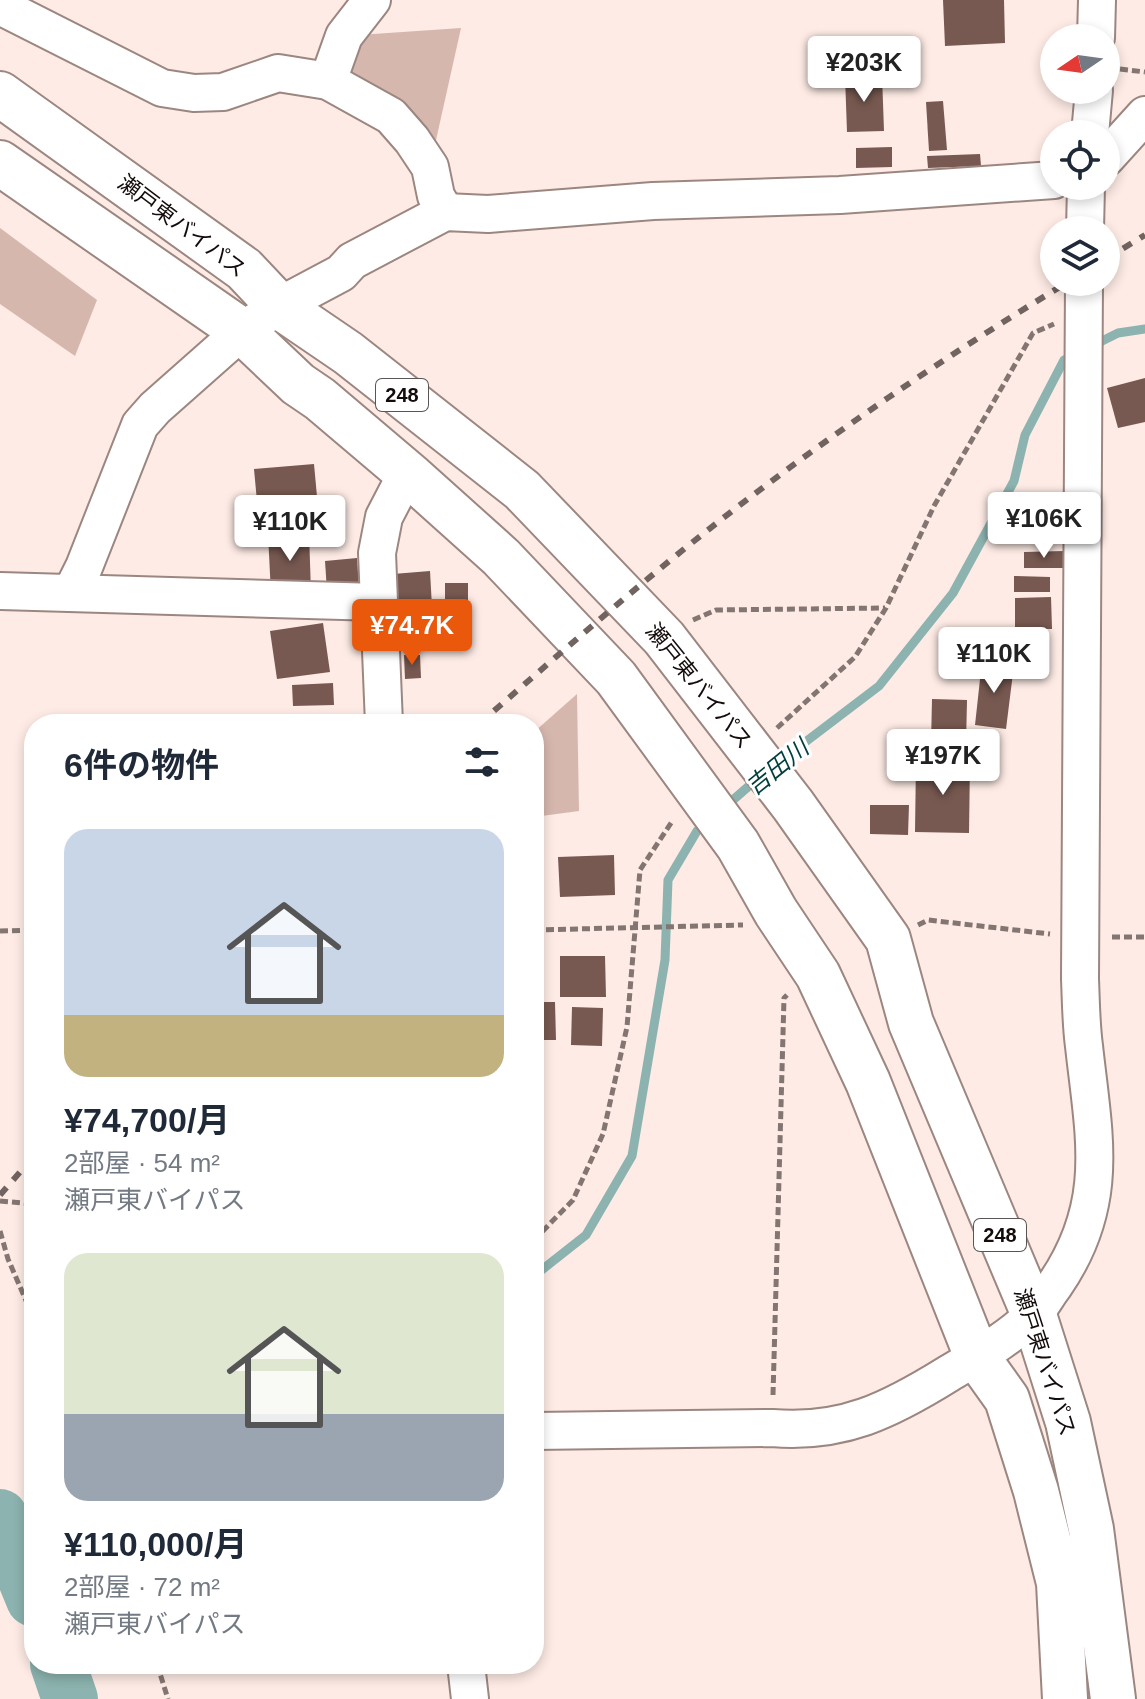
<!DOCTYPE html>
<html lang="ja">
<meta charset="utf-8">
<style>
:root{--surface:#fff;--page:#f2f2f3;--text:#1f2937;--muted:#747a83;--accent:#ea580c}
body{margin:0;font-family:Helvetica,"Noto Sans JP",sans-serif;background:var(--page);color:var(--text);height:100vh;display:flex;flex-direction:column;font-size:30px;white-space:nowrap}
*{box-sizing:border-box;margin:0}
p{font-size:26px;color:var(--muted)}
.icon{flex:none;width:44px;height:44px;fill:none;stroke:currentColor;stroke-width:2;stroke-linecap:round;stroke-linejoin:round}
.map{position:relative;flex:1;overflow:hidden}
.side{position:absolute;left:24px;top:714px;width:520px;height:960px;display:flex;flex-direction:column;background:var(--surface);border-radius:32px;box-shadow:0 4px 12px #0003}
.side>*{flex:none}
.needle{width:52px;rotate:257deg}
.buttons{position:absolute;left:1040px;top:24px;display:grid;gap:16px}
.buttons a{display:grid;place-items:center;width:80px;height:80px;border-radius:50%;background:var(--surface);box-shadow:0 4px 12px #0003;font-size:40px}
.price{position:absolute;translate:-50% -68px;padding:0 18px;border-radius:8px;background:#fff;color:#222;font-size:26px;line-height:52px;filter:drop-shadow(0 2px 4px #0008)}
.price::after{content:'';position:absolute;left:50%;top:48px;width:24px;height:18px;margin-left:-12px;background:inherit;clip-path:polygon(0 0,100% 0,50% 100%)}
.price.current{background:var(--accent);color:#fff}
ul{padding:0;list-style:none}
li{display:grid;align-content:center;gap:16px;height:424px;padding:0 40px}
li span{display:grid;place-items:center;height:248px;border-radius:24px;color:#555}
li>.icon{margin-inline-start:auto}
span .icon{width:144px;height:144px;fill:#fffc;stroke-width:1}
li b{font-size:34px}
h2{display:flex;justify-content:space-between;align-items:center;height:96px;padding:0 40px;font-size:34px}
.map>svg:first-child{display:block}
.green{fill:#d6b7ae}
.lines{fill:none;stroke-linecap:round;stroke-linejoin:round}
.stream{stroke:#8cb3af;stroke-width:9}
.river{stroke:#8cb3af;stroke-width:56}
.building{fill:#775951}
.minor-casing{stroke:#9c8680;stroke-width:40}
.highway-casing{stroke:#9c8680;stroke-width:48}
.path{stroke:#837672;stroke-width:5;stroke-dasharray:8 4;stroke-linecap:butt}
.minor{stroke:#fff;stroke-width:36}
.highway{stroke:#fff;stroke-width:44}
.rail{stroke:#706360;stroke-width:6;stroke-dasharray:10 10;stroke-linecap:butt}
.labels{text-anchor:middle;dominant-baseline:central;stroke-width:6;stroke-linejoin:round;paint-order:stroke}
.shield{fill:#fff;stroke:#5a5554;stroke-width:2}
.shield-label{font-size:20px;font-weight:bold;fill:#140c0a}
.street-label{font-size:22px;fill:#140c0a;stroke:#fff}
.water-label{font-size:24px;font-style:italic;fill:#003e3b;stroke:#fff}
</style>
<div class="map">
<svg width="1145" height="1699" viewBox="0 0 1145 1699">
<rect width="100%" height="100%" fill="#feebe5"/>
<g class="green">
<path d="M461 28 430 167 328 81 344 36Z"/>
<path d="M0 228 97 300 75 356 0 304Z"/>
<path d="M577 694 579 811 534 817V732Z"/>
</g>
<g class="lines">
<g class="stream">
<path d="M1092 346 1118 333 1145 329"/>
<path d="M775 765 879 686 953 593 1014 481 1025 435 1064 360 1075 355"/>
<path d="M726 806 757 779"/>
<path d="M534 1276 586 1235 632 1156 665 960 668 880 697 831 709 821"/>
</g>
<g class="river">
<path d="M0 1517 34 1599"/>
<path d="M58 1664 70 1699"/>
</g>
</g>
<g class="building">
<path d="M943 0H1004L1005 43 945 46Z"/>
<path d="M882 75 884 131 847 132 845 76Z"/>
<path d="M943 101 947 150 929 151 926 102Z"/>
<path d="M892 147V167L856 168V148Z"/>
<path d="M980 154 981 166 928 168 927 156Z"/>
<path d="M1145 378V422L1118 428 1107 388Z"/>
<path d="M314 464 319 518 259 523 254 469Z"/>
<path d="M309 533 311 592 271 594 268 534Z"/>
<path d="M1064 551V568H1024V552Z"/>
<path d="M357 558 359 588 327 591 325 561Z"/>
<path d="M430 571 432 607 395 609 393 574Z"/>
<path d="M1014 576 1050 577V592H1014Z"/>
<path d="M445 583H468V605L445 606Z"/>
<path d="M1051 597 1052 629H1015V598Z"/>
<path d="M323 623 330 672 277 679 270 631Z"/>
<rect x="988" y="634" width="52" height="21"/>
<path d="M404 655H420L421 678 405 679Z"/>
<path d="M982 661 1014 665 1006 729 975 725Z"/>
<path d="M333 683 334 705 293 706 292 685Z"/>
<path d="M932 699 967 700 966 745 931 744Z"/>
<path d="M307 715 308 724H279V716Z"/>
<path d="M916 761H970L969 833 915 832Z"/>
<path d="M870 805H909L908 835 870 834Z"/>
<path d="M614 855 615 895 560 897 558 857Z"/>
<path d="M560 956H605L606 997H560Z"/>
<path d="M534 1002H555L556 1040H534Z"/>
<path d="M572 1007 603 1008 602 1046 571 1045Z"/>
</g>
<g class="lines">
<g class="minor-casing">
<g id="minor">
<path d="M0 6 162 88 194 93 223 92 278 73 328 81 391 116 412 140 430 167 436 196 445 212"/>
<path d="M1096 38 1097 0"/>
<path d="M328 81 344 36 372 0"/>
<path d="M1090 134 1094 90"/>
<path d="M1106 158 1145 115"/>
<path d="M1085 230 1086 186"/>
<path d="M0 591 378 602"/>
<path d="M71 593 84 567 140 425 155 408 242 331 279 306 341 273 352 261 445 212 488 214 653 201 840 195 1054 180"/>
<path d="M384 724 377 553 384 517 398 490 412 477"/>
<path d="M534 1431 772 1428C843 1434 890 1410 948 1374 976 1357 1009 1339 1033 1315 1041 1307 1047 1295 1054 1286 1111 1204 1094 1137 1084 1046 1081 1024 1081 1002 1080 979L1084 282"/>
<path d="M466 1664 470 1699"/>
</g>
</g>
<g class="highway-casing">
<g id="highway">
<path d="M0 94 244 269 279 306 348 353 522 490 664 638 793 805 888 939 911 1023 1034 1315 1068 1422 1091 1529 1113 1699"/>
<path d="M0 163 242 331 298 384 320 399 412 477 501 557 616 678 738 845 776 912 818 975 868 1082 977 1357 1007 1399 1036 1491 1059 1583 1065 1699"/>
</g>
</g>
<g class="path">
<path d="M1120 69 1145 72"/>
<path d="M693 620 716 610 885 608"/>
<path d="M777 728 855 657 886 608 934 506 1033 333 1054 324"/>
<path d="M918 925 928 920 1050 934"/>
<path d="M534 930 743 925"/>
<path d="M0 931 34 930"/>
<path d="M1112 937H1145"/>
<path d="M0 1201 34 1204"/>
<path d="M0 1231 8 1259 34 1319"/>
<path d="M534 1240 573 1200 603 1134 627 1027 640 870 673 820"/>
<path d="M773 1395 784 998 787 995"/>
<path d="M157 1664 168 1699"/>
</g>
<use href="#minor" class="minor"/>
<use href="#highway" class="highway"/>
<g class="rail">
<path d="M1106 259 1145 235"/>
<path d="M479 724C543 668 607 612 673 558 797 457 931 365 1068 282"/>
<path d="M0 1195 34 1156"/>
</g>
</g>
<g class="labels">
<g class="shield">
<rect x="376" y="379" width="52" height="32" rx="6"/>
<rect x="974" y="1219" width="52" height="32" rx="6"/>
</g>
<g class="shield-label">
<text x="402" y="395">248</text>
<text x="1000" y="1235">248</text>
</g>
<g class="street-label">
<text transform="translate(182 226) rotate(37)">瀬戸東バイパス</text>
<text transform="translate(699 686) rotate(51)">瀬戸東バイパス</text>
<text transform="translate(1045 1362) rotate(72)">瀬戸東バイパス</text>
</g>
<g class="water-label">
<text transform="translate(777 767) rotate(-39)">吉田川</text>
</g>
</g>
</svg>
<div class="buttons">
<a><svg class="needle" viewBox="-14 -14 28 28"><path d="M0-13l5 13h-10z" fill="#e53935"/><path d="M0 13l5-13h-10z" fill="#747a83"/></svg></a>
<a><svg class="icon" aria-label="locate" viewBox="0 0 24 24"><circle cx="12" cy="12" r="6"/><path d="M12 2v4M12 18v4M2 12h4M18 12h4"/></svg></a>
<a><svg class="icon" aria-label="layers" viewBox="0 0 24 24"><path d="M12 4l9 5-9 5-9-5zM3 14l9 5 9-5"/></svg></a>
</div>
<b class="price" style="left:864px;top:104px">¥203K</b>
<b class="price" style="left:1044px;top:560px">¥106K</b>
<b class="price" style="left:290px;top:563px">¥110K</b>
<b class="price current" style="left:412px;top:667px">¥74.7K</b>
<b class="price" style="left:994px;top:695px">¥110K</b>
<b class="price" style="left:943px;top:797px">¥197K</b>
<section class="side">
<h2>6件の物件<svg class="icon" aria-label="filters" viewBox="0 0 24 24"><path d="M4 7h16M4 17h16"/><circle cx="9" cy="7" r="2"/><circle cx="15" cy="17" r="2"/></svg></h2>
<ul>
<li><span style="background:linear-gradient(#c9d6e8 75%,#c2b280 0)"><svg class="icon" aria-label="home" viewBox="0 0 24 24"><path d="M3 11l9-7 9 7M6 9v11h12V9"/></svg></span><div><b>¥74,700/月</b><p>2部屋 · 54 m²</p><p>瀬戸東バイパス</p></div></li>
<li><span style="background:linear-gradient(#dfe7d0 65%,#9aa5b1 0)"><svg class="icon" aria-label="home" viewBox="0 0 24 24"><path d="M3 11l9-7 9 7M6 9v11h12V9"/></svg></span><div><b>¥110,000/月</b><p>2部屋 · 72 m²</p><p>瀬戸東バイパス</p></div></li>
</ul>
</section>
</div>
